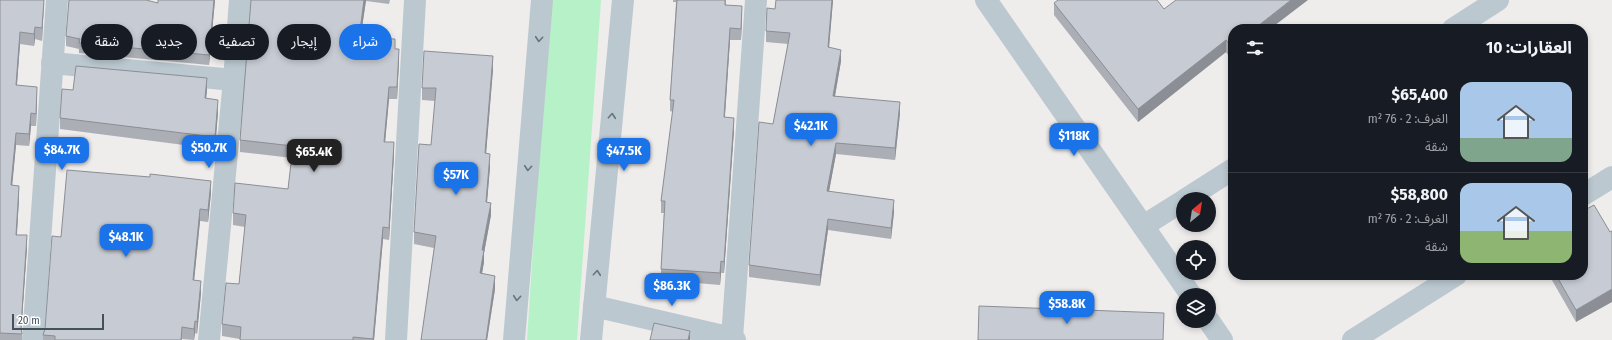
<!DOCTYPE html>
<html lang="ar">
<meta charset="utf-8">
<style>
:root{--surface:#171b24;--page:#242831;--text:#f1f3f6;--muted:#9ea1a6;--line:#363941;--accent:#1a73e8}
body{margin:0;font-family:"Fira Sans Condensed","Noto Sans Arabic",sans-serif;background:var(--page);color:var(--text);direction:rtl;height:100vh;display:flex;flex-direction:column;font-size:15px;white-space:nowrap}
*{box-sizing:border-box;margin:0}
p{font-size:13px;color:var(--muted)}
.icon{flex:none;width:22px;height:22px;fill:none;stroke:currentColor;stroke-width:2;stroke-linecap:round;stroke-linejoin:round}
.map{position:relative;flex:1;overflow:hidden;direction:ltr}
.side{position:absolute;left:1228px;top:24px;width:360px;height:256px;display:flex;flex-direction:column;background:var(--surface);border-radius:16px;box-shadow:0 2px 6px #0003;direction:rtl}
.side>*{flex:none}
.guide{position:absolute;left:12px;top:24px;width:380px;height:36px;direction:rtl;display:flex;gap:8px}
.needle{width:26px;rotate:30deg}
.fabs{position:absolute;left:1176px;top:192px;display:grid;gap:8px}
.fabs a{display:grid;place-items:center;width:40px;height:40px;border-radius:50%;background:var(--surface);box-shadow:0 2px 6px #0003;font-size:20px}
.scale{position:absolute;left:12px;bottom:10px;width:92px;box-sizing:border-box;padding-left:4px;border:2px solid #43515b;border-top:0;font-size:11px;line-height:14px;white-space:nowrap;color:#43515b;-webkit-text-stroke:3px #fff;paint-order:stroke}
.price{position:absolute;translate:-50% -34px;padding:0 9px;border-radius:8px;background:var(--accent);color:#fff;font-size:13px;line-height:26px;filter:drop-shadow(0 1px 2px #0008)}
.price::after{content:'';position:absolute;left:50%;top:24px;width:12px;height:9px;margin-left:-6px;background:inherit;clip-path:polygon(0 0,100% 0,50% 100%)}
.price.current{background:#222;color:#fff}
ul{padding:0;list-style:none}
li{display:flex;align-items:center;gap:12px;height:100px;padding:0 16px}
li+li{border-top:1px solid var(--line)}
li span{display:grid;place-items:center;flex:none;width:112px;height:80px;border-radius:12px;color:#555}
li>.icon{margin-inline-start:auto}
span .icon{width:48px;height:48px;fill:#fffc;stroke-width:1}
li b{font-size:17px}
h2{display:flex;justify-content:space-between;align-items:center;height:48px;padding:0 16px;font-size:17px}
.tag{padding:0 14px;border-radius:18px;background:var(--surface);box-shadow:0 2px 6px #0003;font-size:14px;line-height:36px}
.tag.current{background:var(--accent);color:#fff}
.map>svg:first-child{display:block}
.green{fill:#b6f1c8}
.lines{fill:none;stroke-linecap:round;stroke-linejoin:round}
.minor{stroke:#bbc8d0;stroke-width:22}
.wall{fill:#abafb5}
.shaded-wall{fill:#8b8e94}
.building{fill:#c7cbd3;stroke:#8b8e94}
.oneway{stroke:#67757e}
</style>
<div class="map">
<svg width="1612" height="340" viewBox="0 0 1612 340">
<rect width="100%" height="100%" fill="#efecec"/>
<path class="green" d="M549 0H601L577 340H527Z"/>
<g class="lines">
<g class="minor">
<path d="M986 0 1191 295"/>
<path d="M1453 29 1498 0"/>
<path d="M52 63 234 80"/>
<path d="M1583 195 1612 177"/>
<path d="M1186 199 1233 169"/>
<path d="M1143 226 1183 201"/>
<path d="M594 306 732 338 735 340"/>
<path d="M1209 321 1222 340"/>
<path d="M732 338 756 0"/>
<path d="M33 340 57 0"/>
<path d="M209 340 234 80 240 0"/>
<path d="M396 340 415 0"/>
<path d="M514 340 542 0"/>
<path d="M591 340 623 0"/>
<path d="M1353 340 1456 275"/>
</g>
</g>
<g class="wall">
<path d="M0 0H44L42 41 35 39 34 46 20 44 17 85 37 99 36 126H31L29 146 16 145 12 185 19 198 17 235 27 247 21 330 22 334V340H0Z"/>
<path d="M215 0 209 65 79 53V49L66 46V36L158 3Z"/>
<path d="M251 0H390L389 4 366 1 360 38 395 49 399 61 397 99H389L385 142 394 154 389 240 383 239 374 340H240V339L222 336V324L239 284 245 227 233 225V213L288 189 292 158 240 152V140Z"/>
<path d="M673 0H726V5L742 18 741 40H730L725 117 734 130 724 273H721L720 285 661 280V269L664 213H661V201L673 112 670 111V100L676 2H673Z"/>
<path d="M776 0H833L829 48 841 61 835 96 900 113 895 160 836 154 829 191 894 212 891 239 828 230 820 286 749 277V265L773 124 788 44 766 42V31L775 9Z"/>
<path d="M1054 3 1164 9 1233 29V57L1231 59 1226 52 1138 122 1054 15Z"/>
<path d="M493 69 486 154 490 167 487 202 491 215 484 253V262L482 273 495 289 487 340H421L434 248 414 244V232L431 145 435 101 422 100V88Z"/>
<path d="M73 90H207L206 98 218 112 215 149 60 129V118Z"/>
<path d="M211 193 208 222 200 221 194 280 201 293 197 334 195 333 194 340 182 339V340H43V335L45 329 61 237Z"/>
<path d="M1549 275H1583L1576 322Z"/>
</g>
<g class="shaded-wall">
<path d="M44 0 42 41V28Z"/>
<path d="M214 0H215L209 65V55Z"/>
<path d="M364 0H366L359 50V38Z"/>
<path d="M832 0H833L828 59V47Z"/>
<path d="M1291 0H1308L1270 29H1254Z"/>
<path d="M742 6V18L741 40V29Z"/>
<path d="M35 27V39L34 46V34Z"/>
<path d="M730 28V40L724 128V117Z"/>
<path d="M20 32V44L16 97V85Z"/>
<path d="M1226 40V52L1138 122V109Z"/>
<path d="M1233 45V57L1231 59V46Z"/>
<path d="M399 49V61L397 99V87Z"/>
<path d="M841 50V61L833 107V96Z"/>
<path d="M493 56V69L485 166V153Z"/>
<path d="M207 78V90L205 110V98Z"/>
<path d="M37 87V99L36 126V114Z"/>
<path d="M389 87V99L384 154V142Z"/>
<path d="M218 100V112L215 149V137Z"/>
<path d="M900 102V113L895 160V148Z"/>
<path d="M31 113V126L29 146V134Z"/>
<path d="M734 118V130L724 273V262Z"/>
<path d="M16 133V145L11 198V185Z"/>
<path d="M394 142V154L389 240V228Z"/>
<path d="M836 143V154L827 202V191Z"/>
<path d="M490 154V167L486 214V202Z"/>
<path d="M211 181V193L208 222V210Z"/>
<path d="M19 186V198L16 247V235Z"/>
<path d="M894 200V212L891 239V228Z"/>
<path d="M491 203V215L484 253V262L480 285V273L482 250Z"/>
<path d="M200 209V221L193 292V280Z"/>
<path d="M828 219V230L820 286V275Z"/>
<path d="M383 227V239L374 340H373Z"/>
<path d="M27 235V247L21 334V327Z"/>
<path d="M721 261V273L720 285V273Z"/>
<path d="M495 276V289L487 340H486Z"/>
<path d="M201 281V293L197 334V322Z"/>
<path d="M1612 289V302L1576 322V310Z"/>
<path d="M195 321V333L194 340V329Z"/>
<path d="M690 331V340H688Z"/>
</g>
<g class="building">
<path d="M0 0H44L42 28 35 27 34 34 20 32 16 85 37 87 36 114 31 113 29 134 16 133 11 185 19 186 16 235H27L21 327 22 334 0 333Z"/>
<path d="M69 0H146L158 3V0H214L209 55 79 43 80 39 66 36Z"/>
<path d="M251 0H364L359 38 395 39V49H399L397 87H389L384 142H394L389 228 383 227 373 339 353 337V340H240L241 327 222 324 226 283 239 284 246 215 233 213 235 183 288 189 293 146 240 140Z"/>
<path d="M677 0H725V5L742 6 741 29 730 28 724 117 734 118 724 262 721 261 720 273 661 269 665 201H661L674 100H670Z"/>
<path d="M776 0H832L828 47 841 50 833 96 900 102 895 148 836 143 827 191 894 200 891 228 828 219 820 275 749 265 759 122 773 124 790 33 766 31 767 8 775 9Z"/>
<path d="M1058 0H1157L1164 9 1176 0H1291L1254 29H1233V45L1231 46 1226 40 1138 109 1054 3Z"/>
<path d="M424 51 493 56 485 153 490 154 486 202 491 203 482 250H484L480 273 495 276 486 340H421L436 236 414 232 419 144 431 145 436 88H422Z"/>
<path d="M76 66 207 78 205 98 218 100 215 137 60 118 62 89 73 90Z"/>
<path d="M67 170 150 177V174L211 181 208 210 200 209 193 280 201 281 197 322 195 321 194 329 182 327 181 340H55V336L43 335 45 329 52 236 61 237Z"/>
<path d="M1594 205 1610 232 1612 231V289L1576 310 1556 275H1583V211Z"/>
<path d="M979 306 1164 313 1163 340H978Z"/>
<path d="M654 323 690 331 688 340H650Z"/>
</g>
<defs><path id="oneway-chevron" d="M-2-3.5L2.5 0L-2 3.5" fill="none" stroke-width="1.6" stroke-linecap="round" stroke-linejoin="round"/></defs>
<g class="oneway">
<use href="#oneway-chevron" transform="translate(539 39) rotate(95)"/>
<use href="#oneway-chevron" transform="translate(612 116) rotate(-85)"/>
<use href="#oneway-chevron" transform="translate(528 168) rotate(95)"/>
<use href="#oneway-chevron" transform="translate(597 273) rotate(-85)"/>
<use href="#oneway-chevron" transform="translate(517 298) rotate(95)"/>
</g>
</svg>
<div class="fabs">
<a><svg class="needle" viewBox="-14 -14 28 28"><path d="M0-13l5 13h-10z" fill="#e53935"/><path d="M0 13l5-13h-10z" fill="#9ea1a6"/></svg></a>
<a><svg class="icon" aria-label="locate" viewBox="0 0 24 24"><circle cx="12" cy="12" r="6"/><path d="M12 2v4M12 18v4M2 12h4M18 12h4"/></svg></a>
<a><svg class="icon" aria-label="layers" viewBox="0 0 24 24"><path d="M12 4l9 5-9 5-9-5zM3 14l9 5 9-5"/></svg></a>
</div>
<div class="scale">20 m</div>
<b class="price" style="left:811px;top:147px">$42.1K</b>
<b class="price" style="left:1074px;top:157px">$118K</b>
<b class="price" style="left:209px;top:169px">$50.7K</b>
<b class="price" style="left:62px;top:171px">$84.7K</b>
<b class="price" style="left:624px;top:172px">$47.5K</b>
<b class="price current" style="left:314px;top:173px">$65.4K</b>
<b class="price" style="left:456px;top:196px">$57K</b>
<b class="price" style="left:126px;top:258px">$48.1K</b>
<b class="price" style="left:672px;top:307px">$86.3K</b>
<b class="price" style="left:1067px;top:325px">$58.8K</b>
<div class="guide">
<a class="tag current">شراء</a>
<a class="tag">إيجار</a>
<a class="tag">تصفية</a>
<a class="tag">جديد</a>
<a class="tag">شقة</a>
</div>
<section class="side">
<h2>العقارات: 10<svg class="icon" aria-label="filters" viewBox="0 0 24 24"><path d="M4 7h16M4 17h16"/><circle cx="9" cy="7" r="2"/><circle cx="15" cy="17" r="2"/></svg></h2>
<ul>
<li><span style="background:linear-gradient(#a9c7e8 70%,#7fa58c 0)"><svg class="icon" aria-label="home" viewBox="0 0 24 24"><path d="M3 11l9-7 9 7M6 9v11h12V9"/></svg></span><div><b>$65,400</b><p>الغرف: 2 · 76 m²</p><p>شقة</p></div></li>
<li><span style="background:linear-gradient(#a9c7e8 60%,#8fb573 0)"><svg class="icon" aria-label="home" viewBox="0 0 24 24"><path d="M3 11l9-7 9 7M6 9v11h12V9"/></svg></span><div><b>$58,800</b><p>الغرف: 2 · 76 m²</p><p>شقة</p></div></li>
</ul>
</section>
</div>
